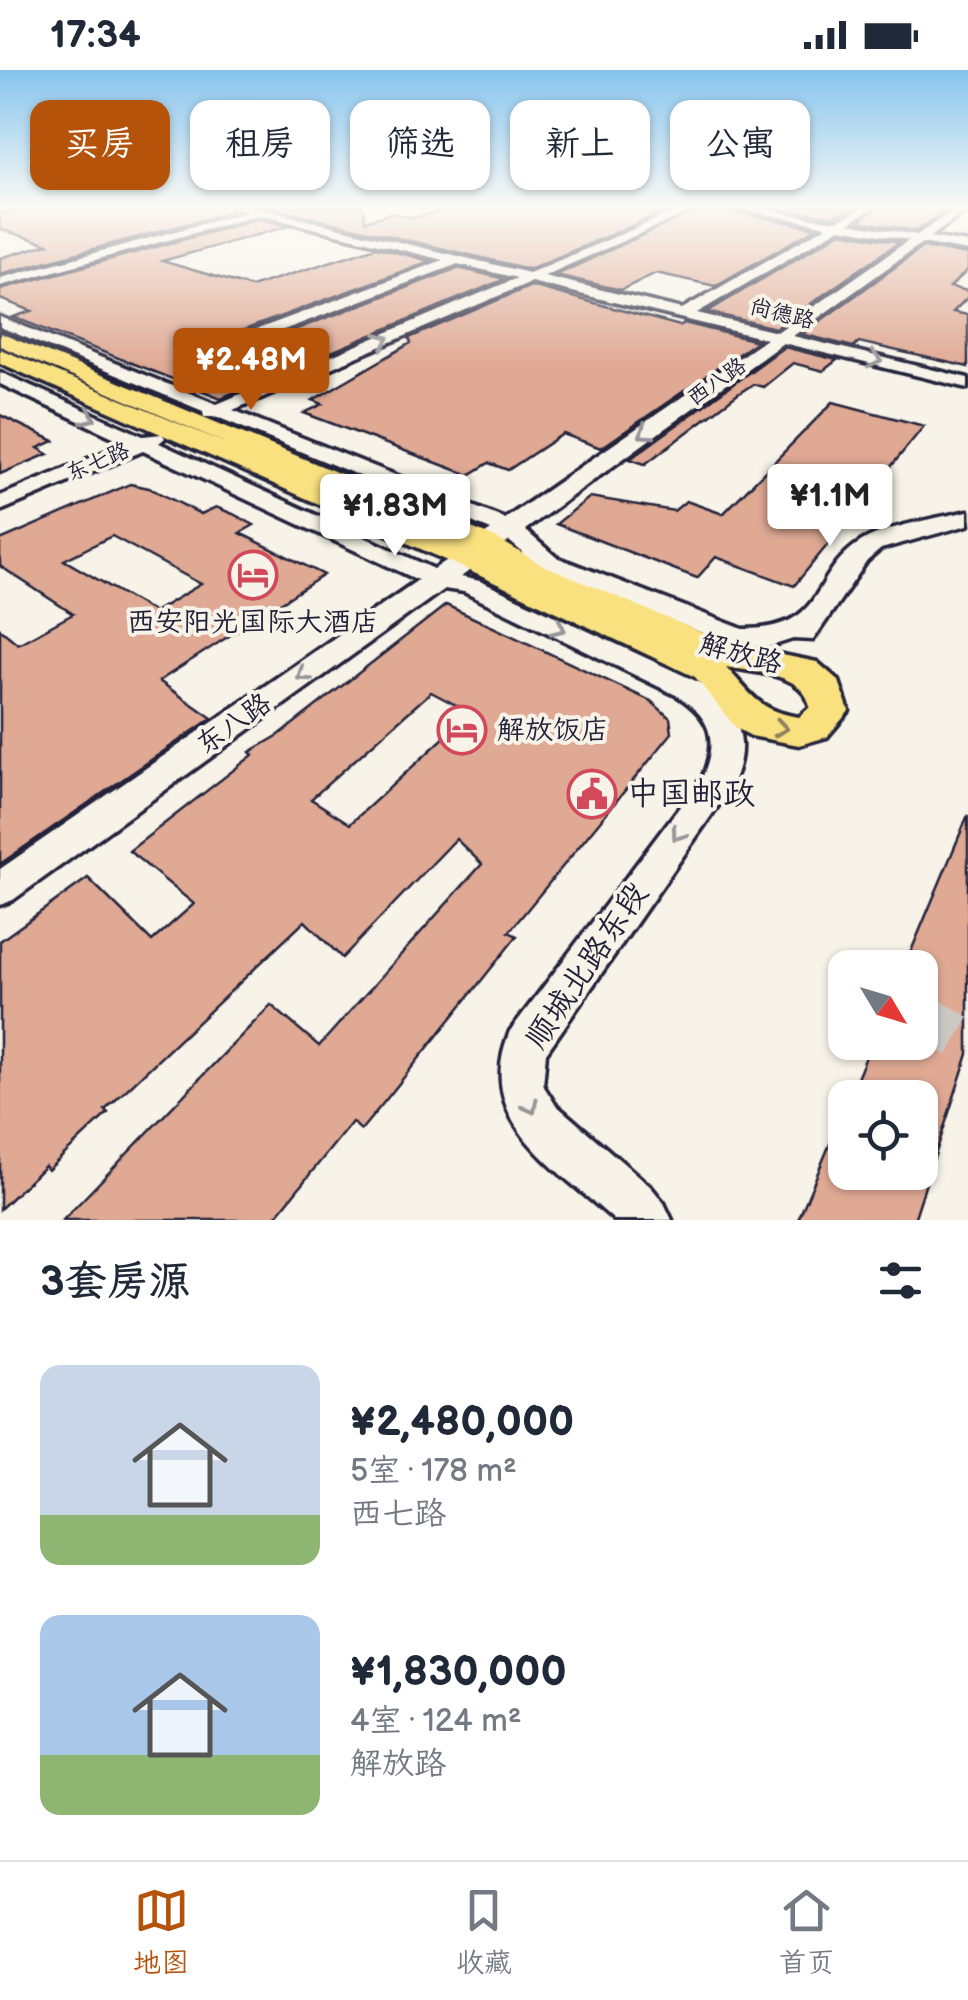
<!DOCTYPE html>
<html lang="zh">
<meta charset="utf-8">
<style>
:root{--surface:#fff;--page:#f2f2f3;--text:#1f2937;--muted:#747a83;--line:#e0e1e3;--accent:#b45309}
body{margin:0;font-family:"Balsamiq Sans","LXGW WenKai TC",sans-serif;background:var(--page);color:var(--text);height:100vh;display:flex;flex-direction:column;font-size:38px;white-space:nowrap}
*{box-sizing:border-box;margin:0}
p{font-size:32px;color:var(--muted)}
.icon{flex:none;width:55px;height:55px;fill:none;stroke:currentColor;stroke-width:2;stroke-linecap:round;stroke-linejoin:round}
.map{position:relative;height:1150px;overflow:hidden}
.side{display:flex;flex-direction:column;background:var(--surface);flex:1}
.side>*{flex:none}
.top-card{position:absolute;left:30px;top:30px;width:910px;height:90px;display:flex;gap:20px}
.needle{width:65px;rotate:128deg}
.buttons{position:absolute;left:828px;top:880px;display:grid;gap:20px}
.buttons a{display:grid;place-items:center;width:110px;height:110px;border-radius:20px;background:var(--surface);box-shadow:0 2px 8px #0004;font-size:50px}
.price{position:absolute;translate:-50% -85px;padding:0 22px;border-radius:10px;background:#fff;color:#222;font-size:32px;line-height:65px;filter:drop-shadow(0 2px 5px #0008)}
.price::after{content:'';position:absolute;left:50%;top:60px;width:30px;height:22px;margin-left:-15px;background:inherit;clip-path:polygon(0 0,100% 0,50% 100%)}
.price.current{background:var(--accent);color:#fff}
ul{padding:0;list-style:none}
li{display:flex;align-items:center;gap:30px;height:250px;padding:0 40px}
li span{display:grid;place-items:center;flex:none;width:280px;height:200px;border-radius:20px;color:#555}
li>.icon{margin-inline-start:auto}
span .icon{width:120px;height:120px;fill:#fffc;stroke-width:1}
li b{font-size:42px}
h2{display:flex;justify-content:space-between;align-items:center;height:120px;padding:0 40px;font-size:42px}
.pill{padding:0 35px;border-radius:20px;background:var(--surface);box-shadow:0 2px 8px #0004;font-size:35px;line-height:90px}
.pill.current{background:var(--accent);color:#fff}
.status{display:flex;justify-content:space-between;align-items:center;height:70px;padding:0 50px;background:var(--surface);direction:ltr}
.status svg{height:28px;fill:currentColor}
.menu{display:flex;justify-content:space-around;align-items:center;height:140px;border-top:2px solid var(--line);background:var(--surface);font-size:28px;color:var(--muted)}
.menu a{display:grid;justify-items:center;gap:5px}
.menu .current{color:var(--accent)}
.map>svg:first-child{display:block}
.building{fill:#dfa994;stroke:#22223b;stroke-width:2.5;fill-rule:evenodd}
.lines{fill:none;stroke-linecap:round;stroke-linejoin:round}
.minor-tunnel{stroke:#ccc9c5;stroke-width:44;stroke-dasharray:44 21;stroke-linecap:butt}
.minor-casing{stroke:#22223b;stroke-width:7}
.major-casing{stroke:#22223b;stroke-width:7}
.minor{fill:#f7f3e8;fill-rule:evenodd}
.major{fill:#fae180;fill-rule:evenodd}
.oneway{stroke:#97959a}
.oneway2{stroke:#8e825e}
.labels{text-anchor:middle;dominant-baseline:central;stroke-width:8;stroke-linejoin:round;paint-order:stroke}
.far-street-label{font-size:22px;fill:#22223b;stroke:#f7f3e8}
.poi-label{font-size:28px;fill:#22223b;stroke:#f7f3e8}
.street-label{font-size:28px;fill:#22223b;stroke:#f7f3e8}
.near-poi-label{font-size:32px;fill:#22223b;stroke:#f7f3e8;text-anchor:start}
.near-street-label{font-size:32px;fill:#22223b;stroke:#f7f3e8}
</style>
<div class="status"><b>17:34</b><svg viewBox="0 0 49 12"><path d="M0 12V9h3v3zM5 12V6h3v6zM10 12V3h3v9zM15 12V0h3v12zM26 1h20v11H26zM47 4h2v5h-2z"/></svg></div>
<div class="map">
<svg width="968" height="1150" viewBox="0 0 968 1150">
<rect width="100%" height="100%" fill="#f7f3e8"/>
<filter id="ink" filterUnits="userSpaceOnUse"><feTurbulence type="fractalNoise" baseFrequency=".01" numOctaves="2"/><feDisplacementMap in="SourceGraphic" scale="20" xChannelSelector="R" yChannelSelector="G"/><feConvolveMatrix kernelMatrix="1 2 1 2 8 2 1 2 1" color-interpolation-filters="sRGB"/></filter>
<g filter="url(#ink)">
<g class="building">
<path d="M40 136H227L235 141 0 204V188L48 174 0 159V144Z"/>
<path d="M263 136H363L365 151 391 143 415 148 454 136H679L529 199Z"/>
<path d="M705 136 816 158 715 216 656 203 621 220 556 205Z"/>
<path d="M764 136H860L830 146Z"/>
<path d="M878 136H953L916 161 859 151Z"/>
<path d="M260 149 289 156 162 191 251 217 376 177 430 191 206 274V288L266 309 221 328 13 247 32 241 0 229V219Z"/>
<path d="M841 162 899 172 776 258 707 242Z"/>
<path d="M923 177 968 185V200L950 217 968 221V227L953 242 968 245V297L859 272 853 277 802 264Z"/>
<path d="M458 198 505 209 291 299 239 281Z"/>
<path d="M531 216 680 256 684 253 757 271 601 378 563 364 508 400 489 393 469 405 304 343 323 334 313 330 411 273 409 268Z"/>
<path d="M784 277 837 290 823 301 793 293 763 317 753 314 738 324 645 394 630 389Z"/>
<path d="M833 332 924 356 794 516 716 487 697 508 556 454 590 427 674 441 686 431 723 444Z"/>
<path d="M0 345 54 371 38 378 48 384 0 404Z"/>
<path d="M130 414 149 418 201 444 216 437 233 444 254 455 240 463 324 505 159 611 212 648 0 794V559L18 574 73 544 0 496V470ZM112 466 201 514 154 542 64 490Z"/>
<path d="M446 535 651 631 670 648 672 663 509 862 517 866 385 1031 361 1060 352 1052 273 1150H63L271 935 319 976 482 794 456 769 342 888 305 851 105 1040 108 1043 48 1100 45 1096 0 1139V871L88 808 152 871 194 834 129 781 253 685 250 682 279 665ZM431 622 471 643 350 754 311 729Z"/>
<path d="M968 745V984L914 1150H798L845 1038V1102H920V1028H849L872 972H920V898H904Z"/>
</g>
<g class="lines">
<path class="minor-tunnel" d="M920 944 968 972"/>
<g class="minor-casing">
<path id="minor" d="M231 136H248L529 203 688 136H702L544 206 682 239 827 156 726 136C762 136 795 147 830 150 846 151 858 136 875 136L849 153 917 165 959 136H968V140L930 167 968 173V181L922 173 793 266 968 308V318L783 273 525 460 556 487 743 559C830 559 807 505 862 471 886 456 939 448 968 441V455L881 479 867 491 813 570 793 569 768 577 730 574 523 491 522 482 509 471 461 507 480 511 698 612C741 639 753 674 729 720L546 983 543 1015 555 1034 651 1117 664 1133 672 1150H614C557 1097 472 1052 510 961L703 706C718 668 711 648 678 626L464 522 444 519 13 830 0 835V799L418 510 143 381 0 441V426L126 373 0 314V302L143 366 162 364 165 368 159 373 434 499 491 460 217 347H204L203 341 0 257V247L217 334 276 309 207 284V278L443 190 260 145 0 216V208L247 142ZM840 158 909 170 777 262 697 243ZM458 194 517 208 291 303 228 281ZM531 212 766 269 505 449 233 340Z"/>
</g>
<g class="major-casing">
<path id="major" d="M0 263 498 469 540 494 728 574 817 592 839 611 849 641 827 667 799 675 751 666 736 658 695 607 457 495 0 293V279L230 375 0 276ZM726 597C755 603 804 602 810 637L799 647C759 641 752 625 726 597Z"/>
</g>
<use href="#minor" class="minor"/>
<use href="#major" class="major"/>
</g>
<defs><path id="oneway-chevron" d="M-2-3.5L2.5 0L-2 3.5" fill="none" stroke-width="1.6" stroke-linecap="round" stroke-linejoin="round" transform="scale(2.5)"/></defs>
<g class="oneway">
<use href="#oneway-chevron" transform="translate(383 270) rotate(-23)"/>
<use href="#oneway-chevron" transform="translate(875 290) rotate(14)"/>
<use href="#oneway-chevron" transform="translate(89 347) rotate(24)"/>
<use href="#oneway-chevron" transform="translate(645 363) rotate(145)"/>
<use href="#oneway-chevron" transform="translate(559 558) rotate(25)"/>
<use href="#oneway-chevron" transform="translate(303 605) rotate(145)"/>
<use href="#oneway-chevron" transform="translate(678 764) rotate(126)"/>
<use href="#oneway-chevron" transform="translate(531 1037) rotate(62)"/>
</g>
<use class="oneway2" href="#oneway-chevron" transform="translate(781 658) rotate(9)"/>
</g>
<linearGradient id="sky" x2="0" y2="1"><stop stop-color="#86c4ee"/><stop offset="0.46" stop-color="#fbfaf5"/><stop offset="1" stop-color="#fbfaf5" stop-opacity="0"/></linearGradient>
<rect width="968" height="297" fill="url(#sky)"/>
<defs>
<g id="hotel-ring" transform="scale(2.5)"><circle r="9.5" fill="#f7f3e8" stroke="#d1495b" stroke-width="1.5"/><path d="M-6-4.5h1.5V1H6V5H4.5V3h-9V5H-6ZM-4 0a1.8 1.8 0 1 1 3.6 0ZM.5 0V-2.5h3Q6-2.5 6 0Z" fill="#d1495b"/></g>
<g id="civic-ring" transform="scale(2.5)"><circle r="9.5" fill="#f7f3e8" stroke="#d1495b" stroke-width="1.5"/><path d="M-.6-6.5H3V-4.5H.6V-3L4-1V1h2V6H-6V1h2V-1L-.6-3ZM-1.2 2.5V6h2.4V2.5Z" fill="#d1495b"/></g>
</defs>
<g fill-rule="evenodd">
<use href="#hotel-ring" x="253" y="505"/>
<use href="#hotel-ring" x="462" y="660"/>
<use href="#civic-ring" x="592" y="724"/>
</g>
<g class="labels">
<g class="far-street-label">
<text transform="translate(782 244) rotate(14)">尚德路</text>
<text transform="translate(717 312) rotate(-35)">西八路</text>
<text transform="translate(98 392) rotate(-23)">东七路</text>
</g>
<g class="poi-label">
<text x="253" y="552">西安阳光国际大酒店</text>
<text x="497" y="660" text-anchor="start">解放饭店</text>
</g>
<g class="street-label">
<text transform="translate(741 584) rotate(15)">解放路</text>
<text transform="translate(234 654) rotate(-35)">东八路</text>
</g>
<g class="near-poi-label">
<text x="627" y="724">中国邮政</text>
</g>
<g class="near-street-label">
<text transform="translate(587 896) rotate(-56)">顺城北路东段</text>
</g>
</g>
</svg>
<div class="buttons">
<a><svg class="needle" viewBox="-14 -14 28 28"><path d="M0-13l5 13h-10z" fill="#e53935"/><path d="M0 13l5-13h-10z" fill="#747a83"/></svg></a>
<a><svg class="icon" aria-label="locate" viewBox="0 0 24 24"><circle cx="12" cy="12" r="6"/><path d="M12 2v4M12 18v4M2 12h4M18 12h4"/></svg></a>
</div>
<b class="price current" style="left:251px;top:343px">¥2.48M</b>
<b class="price" style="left:830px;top:479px">¥1.1M</b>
<b class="price" style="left:395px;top:489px">¥1.83M</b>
<div class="top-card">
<a class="pill current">买房</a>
<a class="pill">租房</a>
<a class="pill">筛选</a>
<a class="pill">新上</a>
<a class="pill">公寓</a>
</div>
</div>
<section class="side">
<h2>3套房源<svg class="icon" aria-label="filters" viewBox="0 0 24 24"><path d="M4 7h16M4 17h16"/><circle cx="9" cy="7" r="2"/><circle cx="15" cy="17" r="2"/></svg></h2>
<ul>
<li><span style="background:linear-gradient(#c9d6e8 75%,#8fb573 0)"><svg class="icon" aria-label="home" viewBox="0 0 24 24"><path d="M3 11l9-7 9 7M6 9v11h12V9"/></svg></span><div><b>¥2,480,000</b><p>5室 · 178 m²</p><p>西七路</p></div></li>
<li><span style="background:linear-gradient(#a9c7e8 70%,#8fb573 0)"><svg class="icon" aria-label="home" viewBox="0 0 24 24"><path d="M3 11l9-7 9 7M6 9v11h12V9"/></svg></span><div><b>¥1,830,000</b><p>4室 · 124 m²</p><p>解放路</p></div></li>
</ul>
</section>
<nav class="menu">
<a class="current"><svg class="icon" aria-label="map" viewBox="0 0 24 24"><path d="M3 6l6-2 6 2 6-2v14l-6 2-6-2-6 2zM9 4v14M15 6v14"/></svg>地图</a>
<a><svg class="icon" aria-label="saved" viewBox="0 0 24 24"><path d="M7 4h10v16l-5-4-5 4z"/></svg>收藏</a>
<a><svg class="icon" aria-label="home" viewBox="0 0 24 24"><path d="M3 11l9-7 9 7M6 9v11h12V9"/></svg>首页</a>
</nav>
